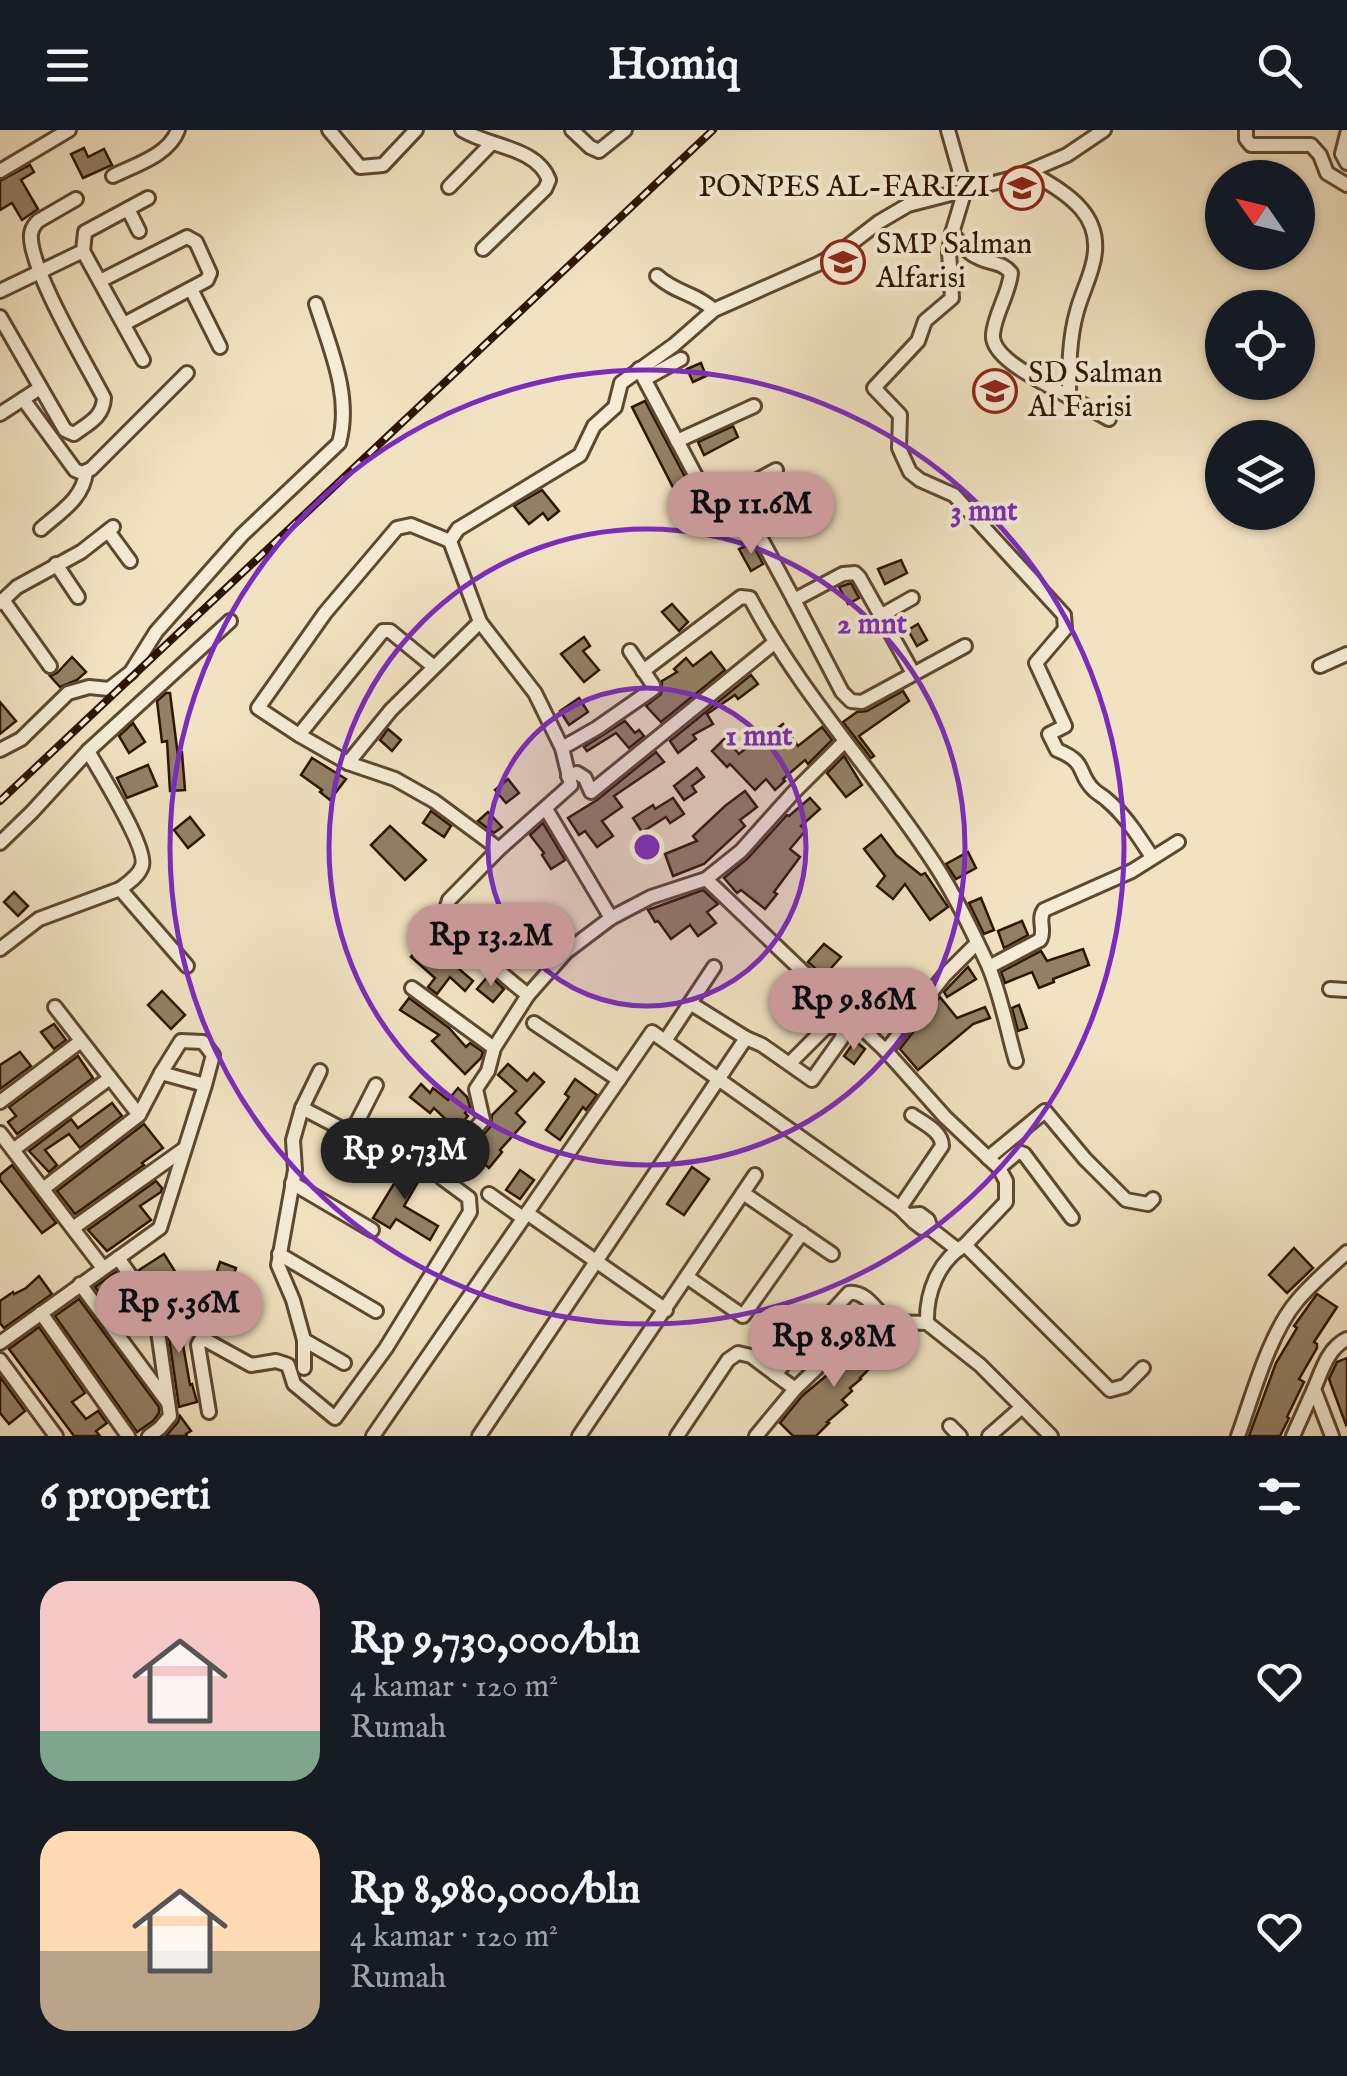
<!DOCTYPE html>
<html lang="id">
<meta charset="utf-8">
<style>
:root{--surface:#171b24;--page:#242831;--text:#f1f3f6;--muted:#9ea1a6;--accent:#c59692}
body{margin:0;font-family:"IM FELL English",serif;background:var(--page);color:var(--text);height:100vh;display:flex;flex-direction:column;font-size:38px;white-space:nowrap}
*{box-sizing:border-box;margin:0}
p{font-size:32px;color:var(--muted)}
.icon{flex:none;width:55px;height:55px;fill:none;stroke:currentColor;stroke-width:2;stroke-linecap:round;stroke-linejoin:round}
.map{position:relative;height:1306px;overflow:hidden}
.sheet{display:flex;flex-direction:column;background:var(--surface);flex:1}
.sheet>*{flex:none}
.needle{width:65px;rotate:304deg}
.controls{position:absolute;left:1205px;top:30px;display:grid;gap:20px}
.controls a{display:grid;place-items:center;width:110px;height:110px;border-radius:50%;background:var(--surface);box-shadow:0 2px 8px #0004;font-size:50px}
.price{position:absolute;translate:-50% -85px;padding:0 22px;border-radius:35px;background:var(--accent);color:#111;font-size:32px;line-height:65px;filter:drop-shadow(0 2px 5px #0008)}
.price::after{content:'';position:absolute;left:50%;top:60px;width:30px;height:22px;margin-left:-15px;background:inherit;clip-path:polygon(0 0,100% 0,50% 100%)}
.price.on{background:#222;color:#fff}
ul{padding:0;list-style:none}
li{display:flex;align-items:center;gap:30px;height:250px;padding:0 40px}
li span{display:grid;place-items:center;flex:none;width:280px;height:200px;border-radius:30px;color:#555}
li>.icon{margin-inline-start:auto}
span .icon{width:120px;height:120px;fill:#fffc;stroke-width:1}
li b{font-size:42px}
h2{display:flex;justify-content:space-between;align-items:center;height:120px;padding:0 40px;font-size:42px}
header{display:flex;justify-content:space-between;align-items:center;height:130px;padding:0 40px;background:var(--surface);font-size:45px;font-weight:800}
.map>svg:first-child{display:block}
.building{fill:#938064;stroke:#2d1500;stroke-width:2.5}
.lines{fill:none;stroke-linecap:round;stroke-linejoin:round}
.street-casing{stroke:#5e4830;stroke-width:18}
.street{stroke:#f6ecd7;stroke-width:12}
.rail-casing{stroke:#2d1500;stroke-width:8}
.rail{stroke:#f6ecd7;stroke-width:4;stroke-dasharray:11;stroke-linecap:butt}
.ring{fill:none;stroke:#7b2cbf;stroke-width:5}
.labels{text-anchor:middle;dominant-baseline:central;stroke-width:8;stroke-linejoin:round;paint-order:stroke}
.poi-label{font-size:30px;fill:#2d1500;stroke:#f6ecd7;text-anchor:start}
.centre{fill:#7b2cbf;stroke:#f6ecd7;stroke-width:5}
.ring-label{font-size:30px;text-anchor:middle;font-weight:bold;fill:#7b2cbf;stroke:#f6ecd7;stroke-width:8;stroke-linejoin:round;paint-order:stroke}
</style>
<header><svg class="icon" aria-label="menu" viewBox="0 0 24 24"><path d="M4 6h16M4 12h16M4 18h16"/></svg>Homiq<svg class="icon" aria-label="search" viewBox="0 0 24 24"><circle cx="10" cy="10" r="6"/><path d="M15 15l6 6"/></svg></header>
<div class="map">
<svg width="1347" height="1306" viewBox="0 0 1347 1306">
<rect width="100%" height="100%" fill="#f1e2c1"/>
<filter id="stains"><feTurbulence type="fractalNoise" baseFrequency=".002" numOctaves="4"/><feColorMatrix values="0 0 0 0 .2 0 0 0 0 .09 0 0 0 0 .02 0 0 0 .5 -.17"/></filter>
<radialGradient id="worn" r=".72"><stop offset=".6" stop-color="#630" stop-opacity="0"/><stop offset="1" stop-color="#630" stop-opacity=".3"/></radialGradient>
<g class="building">
<path d="M84 18 88 27 104 19 112 35 83 48 71 24Z"/>
<path d="M30 35 34 42 21 50 38 79 22 90 12 73 0 80V51Z"/>
<path d="M701 233 706 246 693 252 687 239Z"/>
<path d="M645 271 695 366 681 373 632 277Z"/>
<path d="M733 296 738 307 704 325 698 312Z"/>
<path d="M542 360 559 381 548 390 543 383 529 394 514 376Z"/>
<path d="M752 413 763 434 751 441 739 419Z"/>
<path d="M901 430 907 443 885 454 878 439Z"/>
<path d="M851 453 859 468 848 474 839 457Z"/>
<path d="M672 474 688 492 679 501 662 482Z"/>
<path d="M918 494 927 510 917 516 908 500Z"/>
<path d="M584 507 590 516 583 521 599 540 584 552 561 524Z"/>
<path d="M711 522 725 540 661 592 646 576 661 564 662 551 677 542 674 539 686 528 693 536Z"/>
<path d="M72 527 86 542 77 550 60 557 50 546 57 543Z"/>
<path d="M751 545 758 554 738 569 735 565 707 584 713 594 693 605 696 609 678 623 670 611Z"/>
<path d="M903 561 909 571 859 606 874 626 871 628 843 592 857 582 867 581Z"/>
<path d="M166 563H170L178 626 182 623 185 660 170 661 167 611 162 612 157 571Z"/>
<path d="M579 568 588 582 569 595 560 581Z"/>
<path d="M0 572 16 591 0 604Z"/>
<path d="M625 591 635 603 639 600 644 606 629 618 616 603 587 621 584 617Z"/>
<path d="M133 593 145 612 129 623 119 606Z"/>
<path d="M783 594 798 616 822 597 832 610 808 634 805 630 783 649 785 651 775 660 766 649 755 660 730 634 727 637 712 621 725 608 739 624 756 610 758 612Z"/>
<path d="M388 599 401 610 392 621 380 610Z"/>
<path d="M656 622 664 632 614 666 622 677 602 691 613 706 597 717 585 701 579 705 568 688 597 670Z"/>
<path d="M844 626 862 655 846 667 827 643Z"/>
<path d="M312 628 346 649 330 670 320 662 322 660 301 645Z"/>
<path d="M148 635 157 656 127 668 117 648Z"/>
<path d="M697 638 704 647 692 656 696 662 684 670 674 656Z"/>
<path d="M508 649 519 663 506 673 495 660Z"/>
<path d="M745 661 757 677 740 690 745 696 704 734 673 746 665 724 697 711 693 706 725 676Z"/>
<path d="M673 668 684 684 670 693 666 687 642 702 633 688 653 675 655 679Z"/>
<path d="M810 668 820 679 801 696 806 700 790 719 800 727 774 762 777 764 765 779 741 760 737 763 724 748 748 728 787 685 789 686Z"/>
<path d="M431 681 451 696 444 707 423 693Z"/>
<path d="M488 682 502 697 494 703 478 691Z"/>
<path d="M190 687 204 705 188 718 174 700Z"/>
<path d="M543 693 565 730 551 739 542 725 544 723 530 705Z"/>
<path d="M390 696 426 730 405 750 371 715Z"/>
<path d="M881 705 896 725 921 745 925 743 948 777 930 790 905 754 893 769 877 756 885 746 864 719Z"/>
<path d="M968 722 976 738 956 749 946 734Z"/>
<path d="M703 760 718 774 707 782 716 793 698 806 690 795 671 809 658 791 655 792 648 780Z"/>
<path d="M14 762 28 776 18 786 4 772Z"/>
<path d="M981 768 994 800 984 804 969 773Z"/>
<path d="M1022 791 1028 805 1004 818 998 801Z"/>
<path d="M440 793 470 828 459 839 473 851 465 861 450 847 437 864 428 857 435 848 411 827 430 805 428 802Z"/>
<path d="M824 814 841 827 824 846 808 832Z"/>
<path d="M1083 819 1089 835 1053 849 1054 852 1039 858 1032 842 1005 853 1001 842 1041 821 1047 831Z"/>
<path d="M968 837 976 849 947 867 944 862Z"/>
<path d="M489 845 504 859 493 872 477 859Z"/>
<path d="M162 861 185 885 171 899 148 875Z"/>
<path d="M940 867 957 888 985 877 990 888 973 894 918 940 900 919Z"/>
<path d="M409 868 449 898 466 917 470 913 483 922 481 928 465 944 432 911 439 905 400 880Z"/>
<path d="M1019 875 1027 898 1018 901 1012 878Z"/>
<path d="M54 894 66 910 54 919 41 902Z"/>
<path d="M855 911 865 919 854 934 844 926Z"/>
<path d="M20 922 31 936 0 959V935Z"/>
<path d="M78 926 93 948 17 1004 8 992 16 986 9 977Z"/>
<path d="M508 934 527 951 534 943 544 952 516 983 525 992 500 1020 502 1022 489 1038 469 1021 491 996 492 985 516 961 498 945Z"/>
<path d="M575 949 597 965 586 980 583 977 560 1010 546 1000 569 967 565 964Z"/>
<path d="M421 954 430 963 433 958 448 970 458 958 467 967 470 977 465 983 468 986 456 999 434 978 430 983 410 967Z"/>
<path d="M112 973 122 986 80 1018 69 1004 45 1020 57 1035 49 1042 29 1021 71 989 78 998Z"/>
<path d="M144 994 163 1018 142 1033 144 1035 75 1084 57 1061Z"/>
<path d="M412 1032 425 1040 404 1076 438 1096 430 1110 396 1089 390 1098 373 1088 406 1034Z"/>
<path d="M12 1035 56 1093 42 1103 0 1050V1045Z"/>
<path d="M692 1037 709 1049 684 1085 667 1074Z"/>
<path d="M520 1040 534 1050 520 1069 506 1060Z"/>
<path d="M156 1051 162 1058 161 1062 140 1076 151 1090 107 1121 88 1100Z"/>
<path d="M1294 1118 1313 1138 1287 1163 1269 1145Z"/>
<path d="M164 1124 176 1143 152 1158 139 1140Z"/>
<path d="M220 1132 236 1138 228 1161 212 1156Z"/>
<path d="M116 1142 135 1169 118 1180 128 1178 141 1195 129 1203 95 1157Z"/>
<path d="M39 1146 52 1164 4 1198 0 1193V1171L13 1162 14 1164 26 1158Z"/>
<path d="M1317 1164 1337 1177 1314 1212 1317 1214V1218L1299 1249 1304 1252 1287 1287 1289 1288 1280 1306H1249L1276 1233 1297 1198 1294 1196Z"/>
<path d="M79 1169 159 1277V1283L153 1291 137 1302 55 1186Z"/>
<path d="M175 1169 190 1255 192 1254 197 1272 179 1277 165 1179 161 1172Z"/>
<path d="M39 1197 85 1263 72 1272 86 1289 98 1281 107 1293 96 1301 100 1306H74L9 1219Z"/>
<path d="M881 1203 894 1219 871 1237 860 1248 861 1249 850 1258 852 1261 842 1270 847 1275 827 1292 829 1293 816 1306H793L780 1293 802 1266 874 1206Z"/>
<path d="M1347 1228V1294L1346 1295 1329 1249 1337 1232Z"/>
<path d="M0 1247 25 1281 9 1294 0 1283Z"/>
<path d="M180 1286 191 1301 186 1304 187 1306H166L178 1292Z"/>
</g>
<g class="lines">
<g class="street-casing">
<g id="street">
<path d="M329 0 360 37 383 35 416 0"/>
<path d="M462 0C489 17 537 17 549 50L545 59 483 119"/>
<path d="M572 0 590 17 599 21 625 0"/>
<path d="M948 0 965 60 952 103C960 113 967 123 979 128 992 134 1002 132 1011 143 1009 164 995 183 993 204 990 230 1050 255 1069 267"/>
<path d="M1246 0V9L1251 15H1311L1320 25 1327 43 1347 55"/>
<path d="M1347 4 1342 24 1347 33"/>
<path d="M0 41 69 0"/>
<path d="M1030 42C1068 64 1107 86 1092 137 1088 152 1081 166 1077 181 1069 209 1069 238 1069 267L1109 289"/>
<path d="M113 46C135 35 169 25 178 0"/>
<path d="M449 57 491 14"/>
<path d="M128 79 139 101"/>
<path d="M952 103 949 122 952 168 925 191 918 211 874 258 900 285 899 318 910 342 920 350 954 365 1064 485 1065 499 1036 533 1065 596 1049 604 1057 620C1089 633 1076 643 1094 660 1098 664 1103 666 1107 670 1126 686 1139 707 1152 727"/>
<path d="M83 121 143 230"/>
<path d="M657 146C677 164 694 162 714 180"/>
<path d="M100 151 187 107 196 112 210 143 207 150 124 194"/>
<path d="M191 159 220 217"/>
<path d="M0 161 83 121 85 102 148 68"/>
<path d="M0 187 65 300 74 304C89 293 103 287 104 268 87 235 28 137 31 104 32 97 34 96 38 91L76 69"/>
<path d="M639 239 708 369 719 371 776 340"/>
<path d="M645 249 681 229"/>
<path d="M23 269 75 340 82 343 91 339 187 243"/>
<path d="M0 284 40 258"/>
<path d="M677 311 754 276"/>
<path d="M736 362 794 470 843 444 855 443 859 447 913 543"/>
<path d="M41 399C60 382 83 369 86 342"/>
<path d="M108 401 130 431"/>
<path d="M450 411 411 395 397 398 325 483 258 578 299 605 348 633 395 649 434 671 499 719"/>
<path d="M56 434 78 467"/>
<path d="M3 470 50 536"/>
<path d="M794 470 842 562 851 571 862 572 965 516"/>
<path d="M0 473 17 457 81 422 113 397"/>
<path d="M882 485 912 468"/>
<path d="M1320 536 1347 524"/>
<path d="M643 541 741 467 750 468C801 565 875 642 934 733 955 765 972 801 988 835 1001 865 1007 900 1016 931"/>
<path d="M299 605 383 501H390L434 537"/>
<path d="M562 618 597 598 653 559V555L630 521"/>
<path d="M0 620 21 609 68 563 89 557 109 559 131 542 156 502 242 405 339 313C352 267 330 218 316 174"/>
<path d="M88 621C99 641 148 718 142 736 139 746 128 753 120 759"/>
<path d="M348 633 391 580 480 492"/>
<path d="M568 646 577 643 585 648 591 662 774 513"/>
<path d="M546 679 611 788"/>
<path d="M0 713 32 682 88 621 230 491"/>
<path d="M706 749 886 921 945 987 999 1038 1006 1051V1072L965 1115C938 1131 926 1163 927 1193"/>
<path d="M0 819 39 789 120 759 187 836"/>
<path d="M989 837 1040 810C1046 800 1037 790 1044 780L1132 741 1178 712"/>
<path d="M412 858 494 918"/>
<path d="M1330 859 1347 860"/>
<path d="M528 865C496 840 469 816 445 783L449 770 499 719 571 655 562 618 535 563 480 492 450 411 458 399 580 325 594 296 615 277 621 253 674 215 714 180 818 134 840 122 879 92 908 75 1013 48 1067 25 1104 0"/>
<path d="M690 873 746 908 762 915 812 950 842 908 843 901 836 895 825 898 789 934"/>
<path d="M55 877 139 985"/>
<path d="M534 893 619 950"/>
<path d="M665 911 714 837"/>
<path d="M886 921 944 846 976 814"/>
<path d="M0 972 81 911"/>
<path d="M302 978 320 941"/>
<path d="M0 1003 103 1138"/>
<path d="M351 1004 376 955"/>
<path d="M13 1020 110 948"/>
<path d="M988 1028 1045 981 1085 1029 1126 1070 1148 1074 1153 1069"/>
<path d="M999 1038 1018 1022 1024 1024 1072 1088"/>
<path d="M292 1053 372 1100"/>
<path d="M43 1059 139 985 161 943"/>
<path d="M743 1063 832 1124"/>
<path d="M489 1064 523 1088"/>
<path d="M900 1078 942 1016C942 1001 923 993 912 985"/>
<path d="M527 1083 666 1180"/>
<path d="M909 1085 920 1084 928 1090 931 1099"/>
<path d="M73 1098 184 1019"/>
<path d="M965 1115 1110 1260 1125 1256 1143 1238"/>
<path d="M279 1124 376 1181"/>
<path d="M118 1128 155 1180 170 1286 160 1298 149 1306"/>
<path d="M687 1147 743 1186 802 1103"/>
<path d="M80 1154 168 1273"/>
<path d="M41 1183 128 1306"/>
<path d="M304 1210V1238"/>
<path d="M0 1213 160 1098 205 955 161 943 181 911 203 912 213 925 205 955"/>
<path d="M0 1230 56 1306"/>
<path d="M344 1233 304 1210 293 1170 278 1135 295 1040 293 1010 302 978 396 1027C411 1019 434 1019 450 1028"/>
<path d="M775 1244 849 1163C866 1161 877 1181 888 1192"/>
<path d="M209 1282 198 1215 202 1208 251 1235 276 1231 288 1235 294 1254 335 1288 386 1218 470 1082 469 1068 442 1048 450 1028 483 990 476 959 488 941 494 918 528 865 566 822 611 788 651 767 706 749 741 721 793 663 844 612"/>
<path d="M950 1296 960 1306"/>
<path d="M373 1306 652 902 900 1078 914 1092 922 1098 931 1099 958 1120"/>
<path d="M479 1306 746 908"/>
<path d="M579 1306 755 1045"/>
<path d="M677 1306 728 1230 738 1223 751 1226 795 1259"/>
<path d="M756 1306 795 1259 852 1204 869 1195 888 1192 927 1193 980 1235 1051 1306"/>
<path d="M989 1306 1022 1277"/>
<path d="M1238 1306C1253 1265 1269 1204 1297 1171 1312 1153 1330 1138 1347 1122"/>
<path d="M1293 1306 1314 1259"/>
<path d="M1332 1306 1314 1259C1322 1240 1328 1218 1347 1209"/>
</g>
</g>
<use href="#street" class="street"/>
<g class="rail-casing">
<path id="rail" d="M0 671 713 0"/>
</g>
<use href="#rail" class="rail"/>
</g>
<circle cx="647" cy="717" r="159" fill="#7b2cbf" fill-opacity=".12"/>
<g class="ring">
<circle cx="647" cy="717" r="159"/>
<circle cx="647" cy="717" r="318"/>
<circle cx="647" cy="717" r="477"/>
</g>
<defs>
<g id="school-ring" transform="scale(2.25)"><circle r="9.5" fill="#f6ecd7" stroke="#8f2418" stroke-width="1.5"/><path d="M0-5L7-2L0 1L-7-2ZM-4 1L0 2.5L4 1V4Q0 6-4 4Z" fill="#8f2418"/></g>
</defs>
<g fill-rule="evenodd">
<use href="#school-ring" x="1022" y="58"/>
<use href="#school-ring" x="843" y="132"/>
<use href="#school-ring" x="995" y="261"/>
</g>
<g class="labels">
<g class="poi-label">
<text x="990" y="58" text-anchor="end">PONPES AL-FARIZI</text>
<text x="876" y="115">SMP Salman<tspan x="876" dy="34">Alfarisi</tspan></text>
<text x="1028" y="244">SD Salman<tspan x="1028" dy="34">Al Farisi</tspan></text>
</g>
</g>
<circle cx="647" cy="717" r="15" class="centre"/>
<g class="ring-label">
<text x="984" y="390">3 mnt</text>
<text x="872" y="503">2 mnt</text>
<text x="759" y="615">1 mnt</text>
</g>
<rect width="100%" height="100%" filter="url(#stains)"/>
<rect width="100%" height="100%" fill="url(#worn)"/>
</svg>
<div class="controls">
<a><svg class="needle" viewBox="-14 -14 28 28"><path d="M0-13l5 13h-10z" fill="#e53935"/><path d="M0 13l5-13h-10z" fill="#9ea1a6"/></svg></a>
<a><svg class="icon" aria-label="locate" viewBox="0 0 24 24"><circle cx="12" cy="12" r="6"/><path d="M12 2v4M12 18v4M2 12h4M18 12h4"/></svg></a>
<a><svg class="icon" aria-label="layers" viewBox="0 0 24 24"><path d="M12 4l9 5-9 5-9-5zM3 14l9 5 9-5"/></svg></a>
</div>
<b class="price" style="left:751px;top:427px">Rp 11.6M</b>
<b class="price" style="left:491px;top:859px">Rp 13.2M</b>
<b class="price" style="left:854px;top:923px">Rp 9.86M</b>
<b class="price on" style="left:405px;top:1073px">Rp 9.73M</b>
<b class="price" style="left:179px;top:1226px">Rp 5.36M</b>
<b class="price" style="left:834px;top:1260px">Rp 8.98M</b>
</div>
<section class="sheet">
<h2>6 properti<svg class="icon" aria-label="filters" viewBox="0 0 24 24"><path d="M4 7h16M4 17h16"/><circle cx="9" cy="7" r="2"/><circle cx="15" cy="17" r="2"/></svg></h2>
<ul>
<li><span style="background:linear-gradient(#f6c9c9 75%,#7fa58c 0)"><svg class="icon" aria-label="home" viewBox="0 0 24 24"><path d="M3 11l9-7 9 7M6 9v11h12V9"/></svg></span><div><b>Rp 9,730,000/bln</b><p>4 kamar · 120 m²</p><p>Rumah</p></div><svg class="icon" aria-label="heart" viewBox="0 0 24 24"><path d="M12 20l-8-8c-3-5 5-10 8-4 3-6 11-1 8 4z"/></svg></li>
<li><span style="background:linear-gradient(#ffd9b3 60%,#b9a48a 0)"><svg class="icon" aria-label="home" viewBox="0 0 24 24"><path d="M3 11l9-7 9 7M6 9v11h12V9"/></svg></span><div><b>Rp 8,980,000/bln</b><p>4 kamar · 120 m²</p><p>Rumah</p></div><svg class="icon" aria-label="heart" viewBox="0 0 24 24"><path d="M12 20l-8-8c-3-5 5-10 8-4 3-6 11-1 8 4z"/></svg></li>
</ul>
</section>
